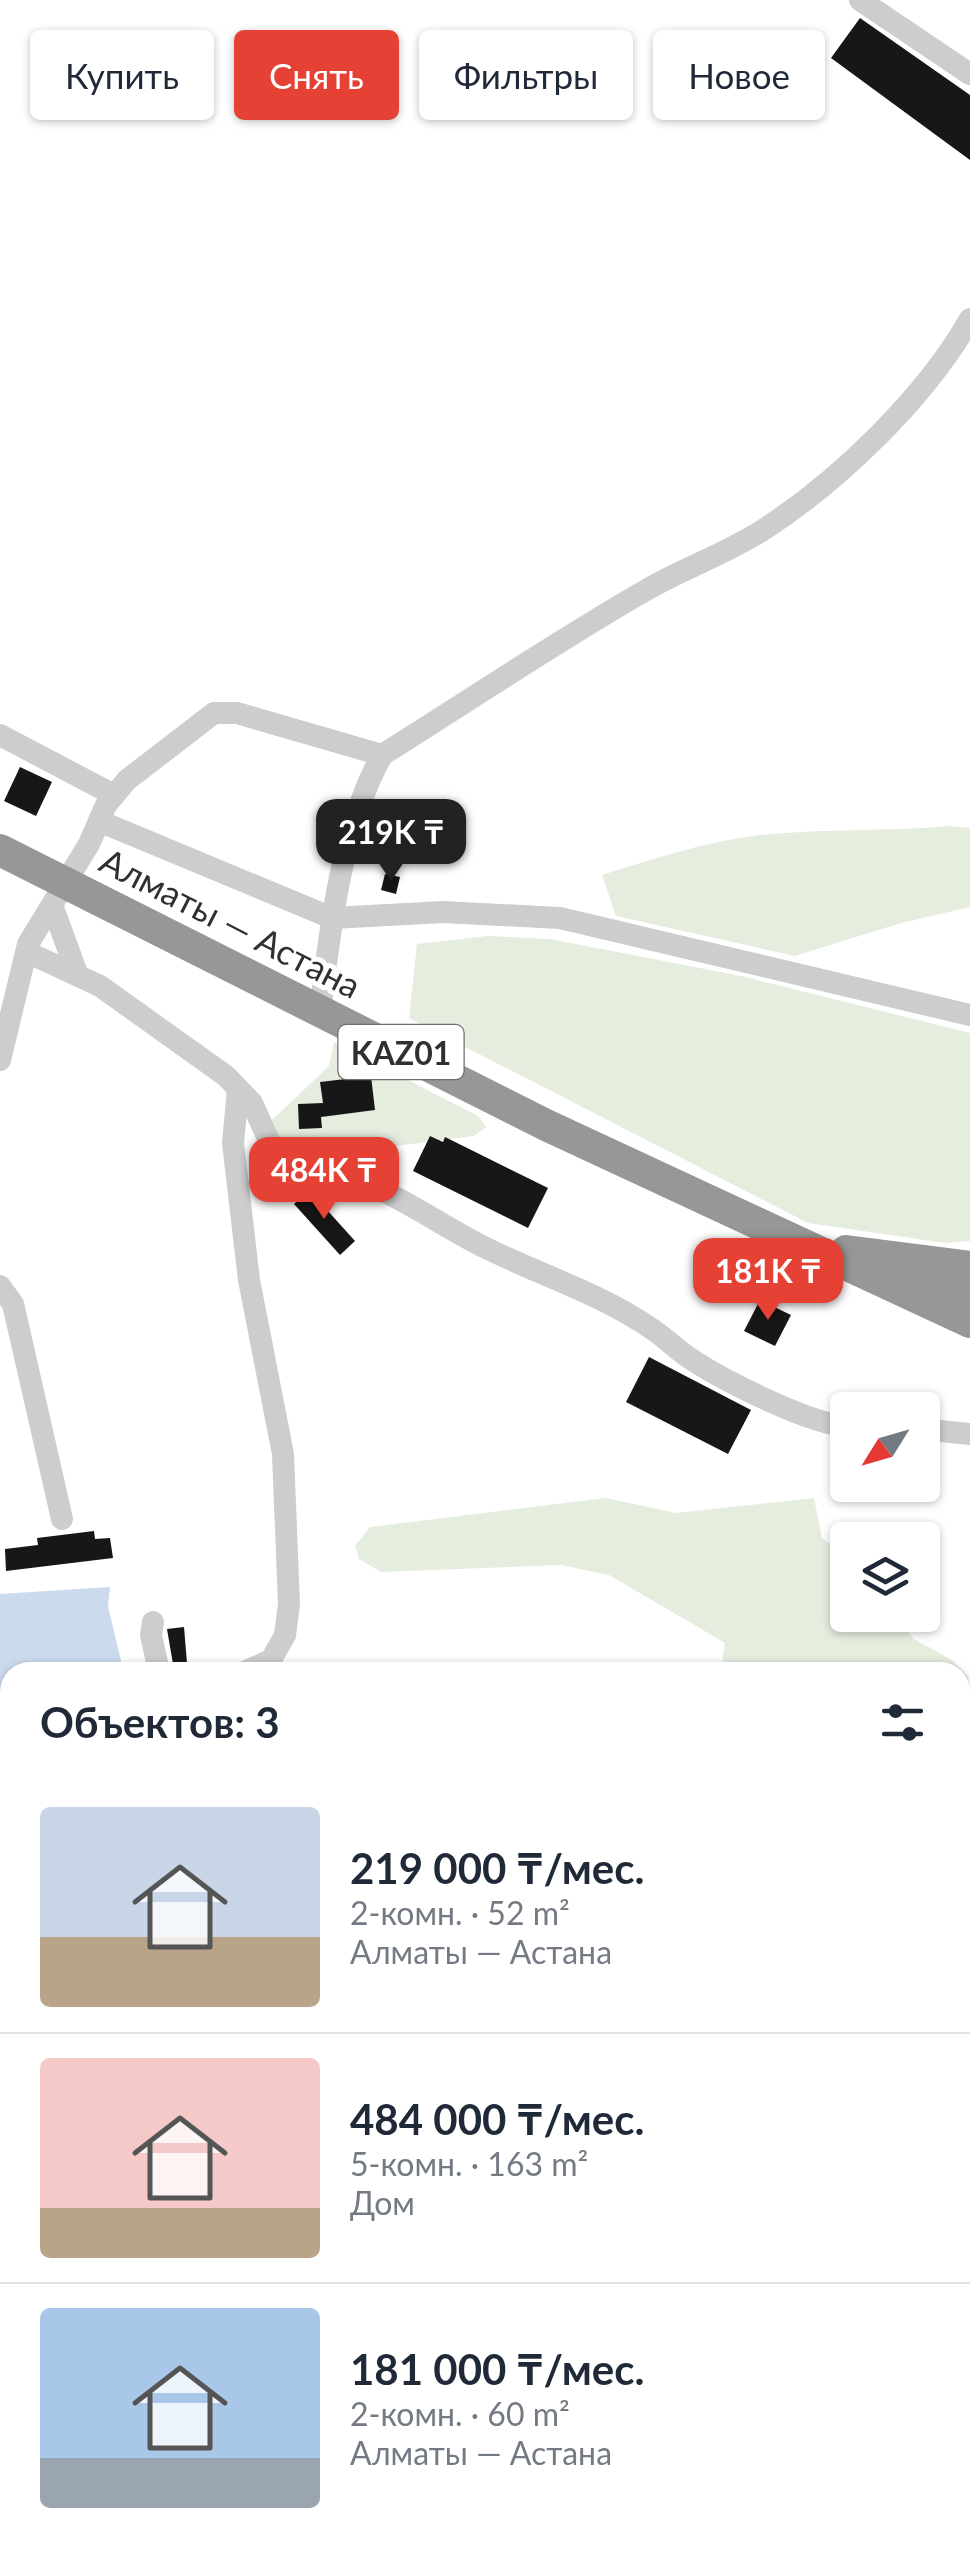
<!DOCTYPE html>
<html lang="ru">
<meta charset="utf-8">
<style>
:root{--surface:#fff;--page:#f2f2f3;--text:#1f2937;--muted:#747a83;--line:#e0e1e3;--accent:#e54135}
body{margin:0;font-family:Lato,sans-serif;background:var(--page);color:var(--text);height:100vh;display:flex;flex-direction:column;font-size:38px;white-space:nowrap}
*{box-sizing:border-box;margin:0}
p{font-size:32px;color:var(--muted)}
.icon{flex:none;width:55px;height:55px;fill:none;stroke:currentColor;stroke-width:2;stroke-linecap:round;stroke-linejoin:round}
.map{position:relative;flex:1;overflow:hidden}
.sheet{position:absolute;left:0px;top:1662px;width:970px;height:892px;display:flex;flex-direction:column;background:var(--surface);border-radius:30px 30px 0 0;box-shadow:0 2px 8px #0004}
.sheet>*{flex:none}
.guide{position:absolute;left:30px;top:30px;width:910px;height:90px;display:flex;gap:20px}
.needle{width:65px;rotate:233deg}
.tools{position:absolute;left:830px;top:1392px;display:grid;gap:20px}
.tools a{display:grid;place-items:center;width:110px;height:110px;border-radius:10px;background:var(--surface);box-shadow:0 2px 8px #0004;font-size:50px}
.price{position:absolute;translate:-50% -85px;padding:0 22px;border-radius:20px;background:var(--accent);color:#fff;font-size:32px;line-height:65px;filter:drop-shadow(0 2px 5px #0008)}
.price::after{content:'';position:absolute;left:50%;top:60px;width:30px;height:22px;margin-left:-15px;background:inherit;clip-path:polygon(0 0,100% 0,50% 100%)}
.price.selected{background:#222;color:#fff}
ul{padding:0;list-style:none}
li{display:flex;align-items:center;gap:30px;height:250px;padding:0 40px}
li+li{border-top:2px solid var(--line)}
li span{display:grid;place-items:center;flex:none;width:280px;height:200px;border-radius:10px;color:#555}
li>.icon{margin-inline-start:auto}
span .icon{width:120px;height:120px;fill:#fffc;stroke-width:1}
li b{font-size:42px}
h2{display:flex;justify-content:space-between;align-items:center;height:120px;padding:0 40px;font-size:42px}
.tag{padding:0 35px;border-radius:10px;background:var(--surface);box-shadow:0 2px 8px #0004;font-size:35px;line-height:90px}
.tag.selected{background:var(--accent);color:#fff}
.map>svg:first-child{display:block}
.green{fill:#e5eddf}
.water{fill:#cbdbed}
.building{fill:#171717}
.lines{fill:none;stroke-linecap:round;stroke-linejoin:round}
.minor{stroke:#cdcdcd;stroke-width:22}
.highway{stroke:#979797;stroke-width:32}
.labels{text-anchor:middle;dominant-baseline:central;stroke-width:10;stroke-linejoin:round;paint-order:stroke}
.shield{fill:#fff;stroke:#6e6e6e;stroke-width:2.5}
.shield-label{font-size:32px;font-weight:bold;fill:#303030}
.street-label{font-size:35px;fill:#303030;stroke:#fff}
</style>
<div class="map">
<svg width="970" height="2553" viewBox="0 0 970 2553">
<rect width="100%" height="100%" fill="#fff"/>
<g class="green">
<path d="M949 826 970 828V907L901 923 795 956 616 916 602 875C651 860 703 842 754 836 819 828 884 832 949 826Z"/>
<path d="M488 936 550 939 741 976 970 1033V1241L945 1243 808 1223 409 1018 417 944Z"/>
<path d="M334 1042 478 1116 486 1127 474 1136 332 1154 289 1152 274 1143 272 1120 329 1066Z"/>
<path d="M606 1498 676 1513 814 1498 822 1538 847 1558 848 1615H893L914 1639 952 1660 968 1676 970 1770 960 1774V1672H721L725 1643 609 1575 561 1565 381 1572 359 1559 355 1546 370 1527Z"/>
</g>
<g class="water">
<path d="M110 1587 108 1606 122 1665 136 1672H10V1708L0 1709V1594Z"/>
<path d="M970 2200V2299L960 2292V2203Z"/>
</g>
<g class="building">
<path d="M860 18 970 95V160L831 58Z"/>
<path d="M20 767 52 782 36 816 4 801Z"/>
<path d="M385 874 400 877 396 894 381 890Z"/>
<path d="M371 1076 375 1110 321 1117 322 1128 299 1129 298 1104 323 1103 320 1082Z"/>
<path d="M430 1136 443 1142 445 1137 548 1188 528 1228 413 1171Z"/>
<path d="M309 1190 355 1241 340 1255 294 1204Z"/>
<path d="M760 1300 791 1315 775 1346 744 1331Z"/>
<path d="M649 1357 751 1410 728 1454 626 1402Z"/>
<path d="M94 1531 95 1539 110 1538 113 1558 6 1571 5 1549 38 1545 37 1538Z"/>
<path d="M184 1627 187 1663 173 1664 167 1629Z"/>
</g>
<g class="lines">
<g class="minor">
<path d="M860 0 970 74"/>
<path d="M0 735 114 795"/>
<path d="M99 821 332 918 443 912 560 918 970 1015"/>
<path d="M52 905 78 976"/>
<path d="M27 952 100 986 226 1076 252 1103 275 1154 287 1165C360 1164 425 1218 488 1249 543 1276 601 1294 652 1329 667 1339 679 1352 694 1361 725 1381 813 1426 848 1426"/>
<path d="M320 1012C330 929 341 829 382 755 470 700 557 641 648 589 685 568 727 553 763 530 839 481 925 398 970 319"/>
<path d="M0 1060 28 944 89 844 106 805 127 780 214 713H237L382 755"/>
<path d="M238 1089 233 1143 249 1280 283 1454 289 1604 285 1635 271 1660 244 1672"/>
<path d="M0 1286 13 1304 62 1519"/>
<path d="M922 1429 970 1434"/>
<path d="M153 1622 151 1635 159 1672"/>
<path d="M960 2149 970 2146"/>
<path d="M960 2388 970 2369"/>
<path d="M960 2437 970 2425"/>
<path d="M0 2468 10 2466"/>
<path d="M253 2545 264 2553"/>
<path d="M943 2545 948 2553"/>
<path d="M790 2553 809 2545"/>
</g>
<g class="highway">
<path d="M0 850 546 1125 970 1322"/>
<path d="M846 1251 970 1267"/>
<path d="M920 1282 970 1294"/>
</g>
</g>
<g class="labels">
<rect class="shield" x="338.5" y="1025" width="125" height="54" rx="8"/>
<g class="shield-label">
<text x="401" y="1052">KАZ01</text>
</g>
<g class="street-label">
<text transform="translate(231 922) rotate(27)">Алматы — Астана</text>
</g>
</g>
</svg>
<div class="tools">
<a><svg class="needle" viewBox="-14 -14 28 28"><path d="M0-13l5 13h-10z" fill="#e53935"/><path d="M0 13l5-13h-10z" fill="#747a83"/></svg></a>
<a><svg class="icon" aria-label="layers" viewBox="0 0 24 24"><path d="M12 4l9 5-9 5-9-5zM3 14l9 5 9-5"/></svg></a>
</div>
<b class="price selected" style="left:391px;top:884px">219K ₸</b>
<b class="price" style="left:324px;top:1222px">484K ₸</b>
<b class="price" style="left:768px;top:1323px">181K ₸</b>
<div class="guide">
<a class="tag">Купить</a>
<a class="tag selected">Снять</a>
<a class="tag">Фильтры</a>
<a class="tag">Новое</a>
</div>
<section class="sheet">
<h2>Объектов: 3<svg class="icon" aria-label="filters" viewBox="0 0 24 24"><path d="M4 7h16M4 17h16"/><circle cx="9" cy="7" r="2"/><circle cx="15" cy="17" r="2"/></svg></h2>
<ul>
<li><span style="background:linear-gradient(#c9d6e8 65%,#b9a48a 0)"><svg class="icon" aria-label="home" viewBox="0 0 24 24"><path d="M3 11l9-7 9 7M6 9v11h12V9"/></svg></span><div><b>219 000 ₸/мес.</b><p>2-комн. · 52 m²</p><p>Алматы — Астана</p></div></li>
<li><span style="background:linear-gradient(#f6c9c9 75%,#b9a48a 0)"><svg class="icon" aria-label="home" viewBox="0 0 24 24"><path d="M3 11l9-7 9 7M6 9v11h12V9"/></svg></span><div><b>484 000 ₸/мес.</b><p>5-комн. · 163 m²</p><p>Дом</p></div></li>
<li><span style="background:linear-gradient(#a9c7e8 75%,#9aa5b1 0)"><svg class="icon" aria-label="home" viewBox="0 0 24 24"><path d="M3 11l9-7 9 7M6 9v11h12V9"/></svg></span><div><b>181 000 ₸/мес.</b><p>2-комн. · 60 m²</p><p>Алматы — Астана</p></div></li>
</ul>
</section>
</div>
